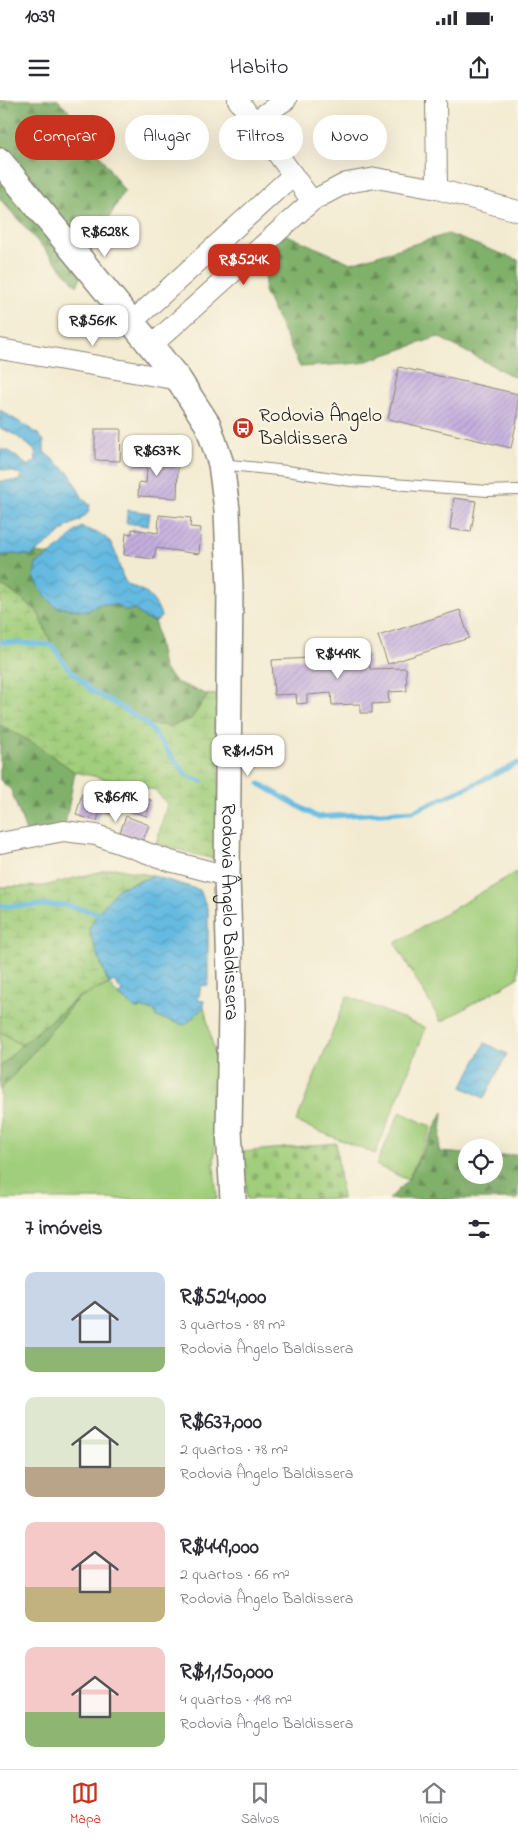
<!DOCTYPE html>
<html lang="pt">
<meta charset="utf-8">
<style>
:root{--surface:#fff;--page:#f2f2f3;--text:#2b2b33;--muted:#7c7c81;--line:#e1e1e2;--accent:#c8321e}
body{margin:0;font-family:"Indie Flower",sans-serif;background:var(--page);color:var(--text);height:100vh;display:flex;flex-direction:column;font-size:19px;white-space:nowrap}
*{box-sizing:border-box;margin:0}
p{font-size:16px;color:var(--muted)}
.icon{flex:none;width:28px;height:28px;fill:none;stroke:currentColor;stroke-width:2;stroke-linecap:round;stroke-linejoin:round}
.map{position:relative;height:1099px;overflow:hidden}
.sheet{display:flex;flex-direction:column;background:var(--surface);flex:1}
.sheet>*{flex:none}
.hud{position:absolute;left:15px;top:15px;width:489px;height:45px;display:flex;gap:10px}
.controls{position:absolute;left:458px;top:1039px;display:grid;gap:10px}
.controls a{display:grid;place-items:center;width:45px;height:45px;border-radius:50%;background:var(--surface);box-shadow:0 5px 20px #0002;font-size:25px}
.price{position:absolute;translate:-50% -42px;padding:0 11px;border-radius:10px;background:#fff;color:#222;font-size:16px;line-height:32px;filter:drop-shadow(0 1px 2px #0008)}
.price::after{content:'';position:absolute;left:50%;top:30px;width:15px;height:11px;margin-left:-8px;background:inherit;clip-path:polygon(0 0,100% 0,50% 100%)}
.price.selected{background:var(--accent);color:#fff}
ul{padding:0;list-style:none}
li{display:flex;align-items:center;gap:15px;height:125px;padding:0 25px}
li span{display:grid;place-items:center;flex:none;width:140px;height:100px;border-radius:10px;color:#555}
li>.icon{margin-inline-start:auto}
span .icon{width:60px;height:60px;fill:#fffc;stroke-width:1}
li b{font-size:21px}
h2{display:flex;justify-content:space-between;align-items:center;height:60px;padding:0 25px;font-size:21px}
.pill{padding:0 18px;border-radius:22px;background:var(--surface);box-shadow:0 5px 20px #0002;font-size:18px;line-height:45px}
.pill.selected{background:var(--accent);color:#fff}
.status{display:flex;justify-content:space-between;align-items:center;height:35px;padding:0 25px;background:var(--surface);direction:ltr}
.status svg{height:14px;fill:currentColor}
header{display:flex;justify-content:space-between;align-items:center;height:65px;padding:0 25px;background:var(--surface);font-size:22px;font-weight:600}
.dock{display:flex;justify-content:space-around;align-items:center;height:70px;border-top:1px solid var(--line);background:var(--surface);font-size:14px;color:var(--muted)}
.dock a{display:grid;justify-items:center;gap:2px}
.dock .selected{color:var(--accent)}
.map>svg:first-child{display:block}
.grass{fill:#a1ce7b;stroke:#5e754c}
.forest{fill:url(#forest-firs);stroke:#4e6644}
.wetland{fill:url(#wetland-marsh);stroke:#5e754c}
.cemetery{fill:url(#cemetery-stones);stroke:#5e754c}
.water{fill:url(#water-waves);stroke:#406b7e}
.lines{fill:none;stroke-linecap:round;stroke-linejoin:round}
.stream{stroke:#65bae1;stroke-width:5}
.building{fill:url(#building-hatch)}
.service-casing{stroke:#888476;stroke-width:12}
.minor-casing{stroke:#888476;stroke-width:22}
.tertiary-casing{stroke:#888476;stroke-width:28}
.service{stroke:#fff;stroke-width:10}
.minor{stroke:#fff;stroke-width:20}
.tertiary{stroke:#fff;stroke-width:25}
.labels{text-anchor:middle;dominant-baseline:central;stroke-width:4.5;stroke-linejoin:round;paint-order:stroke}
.poi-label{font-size:20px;fill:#1c1c1c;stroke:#fcf5e5;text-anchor:start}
.street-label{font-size:20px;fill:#1c1c1c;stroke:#fcf5e5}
</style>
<div class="status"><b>10:39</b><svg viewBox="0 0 49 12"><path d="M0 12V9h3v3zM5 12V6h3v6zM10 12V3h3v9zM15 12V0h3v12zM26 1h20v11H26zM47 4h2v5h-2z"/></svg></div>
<header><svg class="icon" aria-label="menu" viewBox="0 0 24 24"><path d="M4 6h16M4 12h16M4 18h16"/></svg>Habito<svg class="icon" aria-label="share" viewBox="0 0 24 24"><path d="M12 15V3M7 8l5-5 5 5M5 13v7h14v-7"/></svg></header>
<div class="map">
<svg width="518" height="1099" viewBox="0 0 518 1099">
<defs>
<pattern id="forest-firs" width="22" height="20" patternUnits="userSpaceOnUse" patternTransform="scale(1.25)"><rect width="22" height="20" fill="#80b16b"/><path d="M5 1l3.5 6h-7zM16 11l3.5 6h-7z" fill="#688f57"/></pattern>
<pattern id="wetland-marsh" width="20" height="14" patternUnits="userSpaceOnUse" patternTransform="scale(1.25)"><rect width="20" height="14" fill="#a1ce7b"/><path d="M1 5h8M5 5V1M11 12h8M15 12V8" fill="none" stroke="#8ab06a"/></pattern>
<pattern id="cemetery-stones" width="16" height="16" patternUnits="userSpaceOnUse" patternTransform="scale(1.25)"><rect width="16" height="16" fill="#a1ce7b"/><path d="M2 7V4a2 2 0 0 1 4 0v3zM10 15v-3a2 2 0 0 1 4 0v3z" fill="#8ab06a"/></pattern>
<pattern id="water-waves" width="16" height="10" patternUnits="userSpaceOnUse" patternTransform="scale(1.25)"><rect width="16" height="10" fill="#65bae1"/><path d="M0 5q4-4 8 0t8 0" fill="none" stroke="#579fc0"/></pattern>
<pattern id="building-hatch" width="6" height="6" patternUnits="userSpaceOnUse" patternTransform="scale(1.25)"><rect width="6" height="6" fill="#c4aede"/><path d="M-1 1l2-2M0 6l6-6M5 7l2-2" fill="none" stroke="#a895be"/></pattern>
</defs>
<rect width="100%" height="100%" fill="#fcf5e5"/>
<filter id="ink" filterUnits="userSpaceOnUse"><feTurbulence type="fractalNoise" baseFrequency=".02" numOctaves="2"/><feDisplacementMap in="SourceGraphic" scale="10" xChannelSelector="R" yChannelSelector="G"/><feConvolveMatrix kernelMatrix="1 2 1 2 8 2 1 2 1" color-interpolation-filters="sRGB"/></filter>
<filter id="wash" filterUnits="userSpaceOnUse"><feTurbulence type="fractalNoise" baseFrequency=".0096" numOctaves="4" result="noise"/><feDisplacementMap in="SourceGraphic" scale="20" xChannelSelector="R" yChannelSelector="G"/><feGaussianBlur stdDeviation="1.12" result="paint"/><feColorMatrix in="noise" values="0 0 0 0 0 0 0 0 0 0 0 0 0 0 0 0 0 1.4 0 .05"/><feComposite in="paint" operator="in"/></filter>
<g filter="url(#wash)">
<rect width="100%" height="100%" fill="#f3ebd1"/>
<g class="grass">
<path d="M518 771V878L441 922 395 843Z"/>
<path d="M109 884 118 895 136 909 145 908 185 925 204 907 218 968 214 1067 217 1099H0V990L78 898Z"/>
<path d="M347 896 426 928 375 1054 296 1022Z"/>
<path d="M0 931 21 945 0 967Z"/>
<path d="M400 1012 432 1027 408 1080 376 1065Z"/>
</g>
<g class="forest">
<path d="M0 0H58L71 13 125 92 122 94 95 144 77 186 0 99Z"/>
<path d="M271 128 351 163 448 134 518 160V279L438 237 361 263 300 267 264 191Z"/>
<path d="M35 453 51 455 36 464 56 507 88 511 100 504 117 505 134 509 146 519 155 522 163 568 176 582 208 595 191 619 171 626 147 624 114 603 92 591 67 567 52 545 37 511 5 487 0 486V456L14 454 31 456Z"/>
<path d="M0 625 35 644 75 672 64 731 28 737 11 690 0 680Z"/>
<path d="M78 898 7 983 0 990V967L21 945Z"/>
<path d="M443 1012 439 1052 466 1054V1075H494V1057L518 1054V1099H389L408 1080Z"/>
</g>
<g class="wetland">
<path d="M0 486 5 487 37 511 52 545 67 567 92 591 114 603 147 624 171 626 191 619 208 595 220 594 218 760 156 744 167 704 155 690 75 672 35 644 0 625Z"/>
<path d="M114 768 154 776 119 788 89 829 91 837 109 884 77 898 21 945 0 931V787L44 786Z"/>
</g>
<path class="cemetery" d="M336 1043 342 1099H247L242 1052Z"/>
<g class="water">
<path d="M0 310 37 333 44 341V352L70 374 83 399 90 405 88 413 79 421 68 426 59 435 31 456 14 454 0 456V381H19L21 374 0 369V349L9 351 28 366 36 361 35 351C24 341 14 333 0 328Z"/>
<path d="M128 410 150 413 148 426 126 423Z"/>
<path d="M82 427C91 432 102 432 109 441 118 452 118 469 125 481 129 488 135 486 141 490 150 494 160 508 161 517L155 522 146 519 134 509 126 511 117 505 100 504 88 511 56 507 45 496 34 477 36 464C46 458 56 451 64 443 71 437 74 431 82 427Z"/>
<path d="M154 776 200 790 208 811V885L201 886 198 900 204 901V907L185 925 156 917V912L145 908 136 909 118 895 122 891 114 881 109 884 91 837 89 829 98 813 119 788Z"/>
<path d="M485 943 507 954 484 998 462 987Z"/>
</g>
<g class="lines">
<g class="stream">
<path d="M0 542 52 545 67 567 92 591 114 603 147 624 186 675 202 681"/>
<path d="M260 684 317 717 413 711 464 689 518 663"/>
<path d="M0 806 63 805 98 813"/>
</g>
</g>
<g id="blocks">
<g class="building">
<path d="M399 267 518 294V315L511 348 388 319Z"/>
<path d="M95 329H121L120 361 95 360Z"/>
<path d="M134 352 161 354 160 366H178L177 398 138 396 139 382 146 383 147 368H133Z"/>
<path d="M454 398 476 401 471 432 450 429Z"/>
<path d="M159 415 191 418 190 427 201 428 199 454 156 448 154 459 124 455 126 433 132 434V429L158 433Z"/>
<path d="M460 510 469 538 388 564 378 536Z"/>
<path d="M369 555 370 569 406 568 407 591 388 592 389 603 372 604V613H360V604L332 605 331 593 307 595V603L297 604 296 594 274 595 272 560Z"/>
<path d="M104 690 122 695 116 715 100 711 97 721 76 715 82 693 102 699Z"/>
<path d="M131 695 151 700 147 716 127 710Z"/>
<path d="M126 716 149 725 143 740 120 732Z"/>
</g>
</g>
</g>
<g filter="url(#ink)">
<use href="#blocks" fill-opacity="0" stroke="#888476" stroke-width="1"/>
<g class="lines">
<g class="service-casing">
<path id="service" d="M221 364 287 371 351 381 488 391 518 390"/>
</g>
<g class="minor-casing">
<g id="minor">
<path d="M238 0 312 101"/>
<path d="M436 0 437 89"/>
<path d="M254 21 286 0"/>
<path d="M133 221 293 75"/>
<path d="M152 245 312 101 346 83 376 78 437 89 518 111"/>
<path d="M0 249 179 280"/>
<path d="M0 743 64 731 96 735 170 761 227 776"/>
</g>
</g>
<g class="tertiary-casing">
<g id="tertiary">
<path id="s1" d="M0 61 179 280 208 325 221 364 227 410 230 488 227 776 231 908 229 1031 233 1099"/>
</g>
</g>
<use href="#service" class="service"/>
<use href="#minor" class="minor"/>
<use href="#tertiary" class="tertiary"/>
</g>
</g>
<defs>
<g id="bus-disc" transform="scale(1.125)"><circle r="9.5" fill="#c8321e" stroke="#fcf5e5"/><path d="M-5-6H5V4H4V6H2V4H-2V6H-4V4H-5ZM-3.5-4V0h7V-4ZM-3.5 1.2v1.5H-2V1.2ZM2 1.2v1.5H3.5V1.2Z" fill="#fff"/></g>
</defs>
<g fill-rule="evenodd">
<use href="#bus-disc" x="243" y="328"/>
</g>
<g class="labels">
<g class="poi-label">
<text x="259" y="316">Rodovia Ângelo<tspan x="259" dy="23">Baldissera</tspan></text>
</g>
<g class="street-label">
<text stroke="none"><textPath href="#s1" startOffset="826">Rodovia Ângelo Baldissera</textPath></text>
</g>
</g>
</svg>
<div class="controls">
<a><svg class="icon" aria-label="locate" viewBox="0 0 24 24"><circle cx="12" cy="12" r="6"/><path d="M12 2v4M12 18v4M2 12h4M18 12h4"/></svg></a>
</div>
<b class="price" style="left:105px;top:158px">R$628K</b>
<b class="price selected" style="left:244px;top:186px">R$524K</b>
<b class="price" style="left:93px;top:247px">R$561K</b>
<b class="price" style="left:157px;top:377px">R$637K</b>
<b class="price" style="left:338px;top:580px">R$449K</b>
<b class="price" style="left:248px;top:677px">R$1.15M</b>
<b class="price" style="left:116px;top:723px">R$619K</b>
<div class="hud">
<a class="pill selected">Comprar</a>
<a class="pill">Alugar</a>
<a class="pill">Filtros</a>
<a class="pill">Novo</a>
</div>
</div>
<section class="sheet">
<h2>7 imóveis<svg class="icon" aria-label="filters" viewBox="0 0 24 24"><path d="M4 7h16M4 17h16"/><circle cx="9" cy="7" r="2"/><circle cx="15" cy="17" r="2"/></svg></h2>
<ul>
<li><span style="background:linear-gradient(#c9d6e8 75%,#8fb573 0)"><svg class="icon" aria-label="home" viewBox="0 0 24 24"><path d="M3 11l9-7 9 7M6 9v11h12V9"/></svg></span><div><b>R$524,000</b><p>3 quartos · 89 m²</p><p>Rodovia Ângelo Baldissera</p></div></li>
<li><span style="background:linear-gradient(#dfe7d0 70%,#b9a48a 0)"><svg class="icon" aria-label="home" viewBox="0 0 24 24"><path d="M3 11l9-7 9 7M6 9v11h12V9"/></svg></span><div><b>R$637,000</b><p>2 quartos · 78 m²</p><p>Rodovia Ângelo Baldissera</p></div></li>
<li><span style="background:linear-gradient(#f6c9c9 65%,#c2b280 0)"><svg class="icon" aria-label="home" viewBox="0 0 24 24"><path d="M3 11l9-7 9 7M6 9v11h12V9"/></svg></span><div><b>R$449,000</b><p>2 quartos · 66 m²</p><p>Rodovia Ângelo Baldissera</p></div></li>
<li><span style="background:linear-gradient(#f6c9c9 65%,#8fb573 0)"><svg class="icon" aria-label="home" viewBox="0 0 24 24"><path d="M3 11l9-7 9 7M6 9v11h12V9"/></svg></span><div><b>R$1,150,000</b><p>4 quartos · 148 m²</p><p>Rodovia Ângelo Baldissera</p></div></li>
</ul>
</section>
<nav class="dock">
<a class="selected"><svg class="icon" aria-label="map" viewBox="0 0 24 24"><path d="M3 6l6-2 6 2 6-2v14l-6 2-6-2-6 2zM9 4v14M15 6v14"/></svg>Mapa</a>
<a><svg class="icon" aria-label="saved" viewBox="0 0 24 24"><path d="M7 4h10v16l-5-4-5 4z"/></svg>Salvos</a>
<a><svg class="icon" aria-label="home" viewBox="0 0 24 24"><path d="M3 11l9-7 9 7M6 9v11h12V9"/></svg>Início</a>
</nav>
